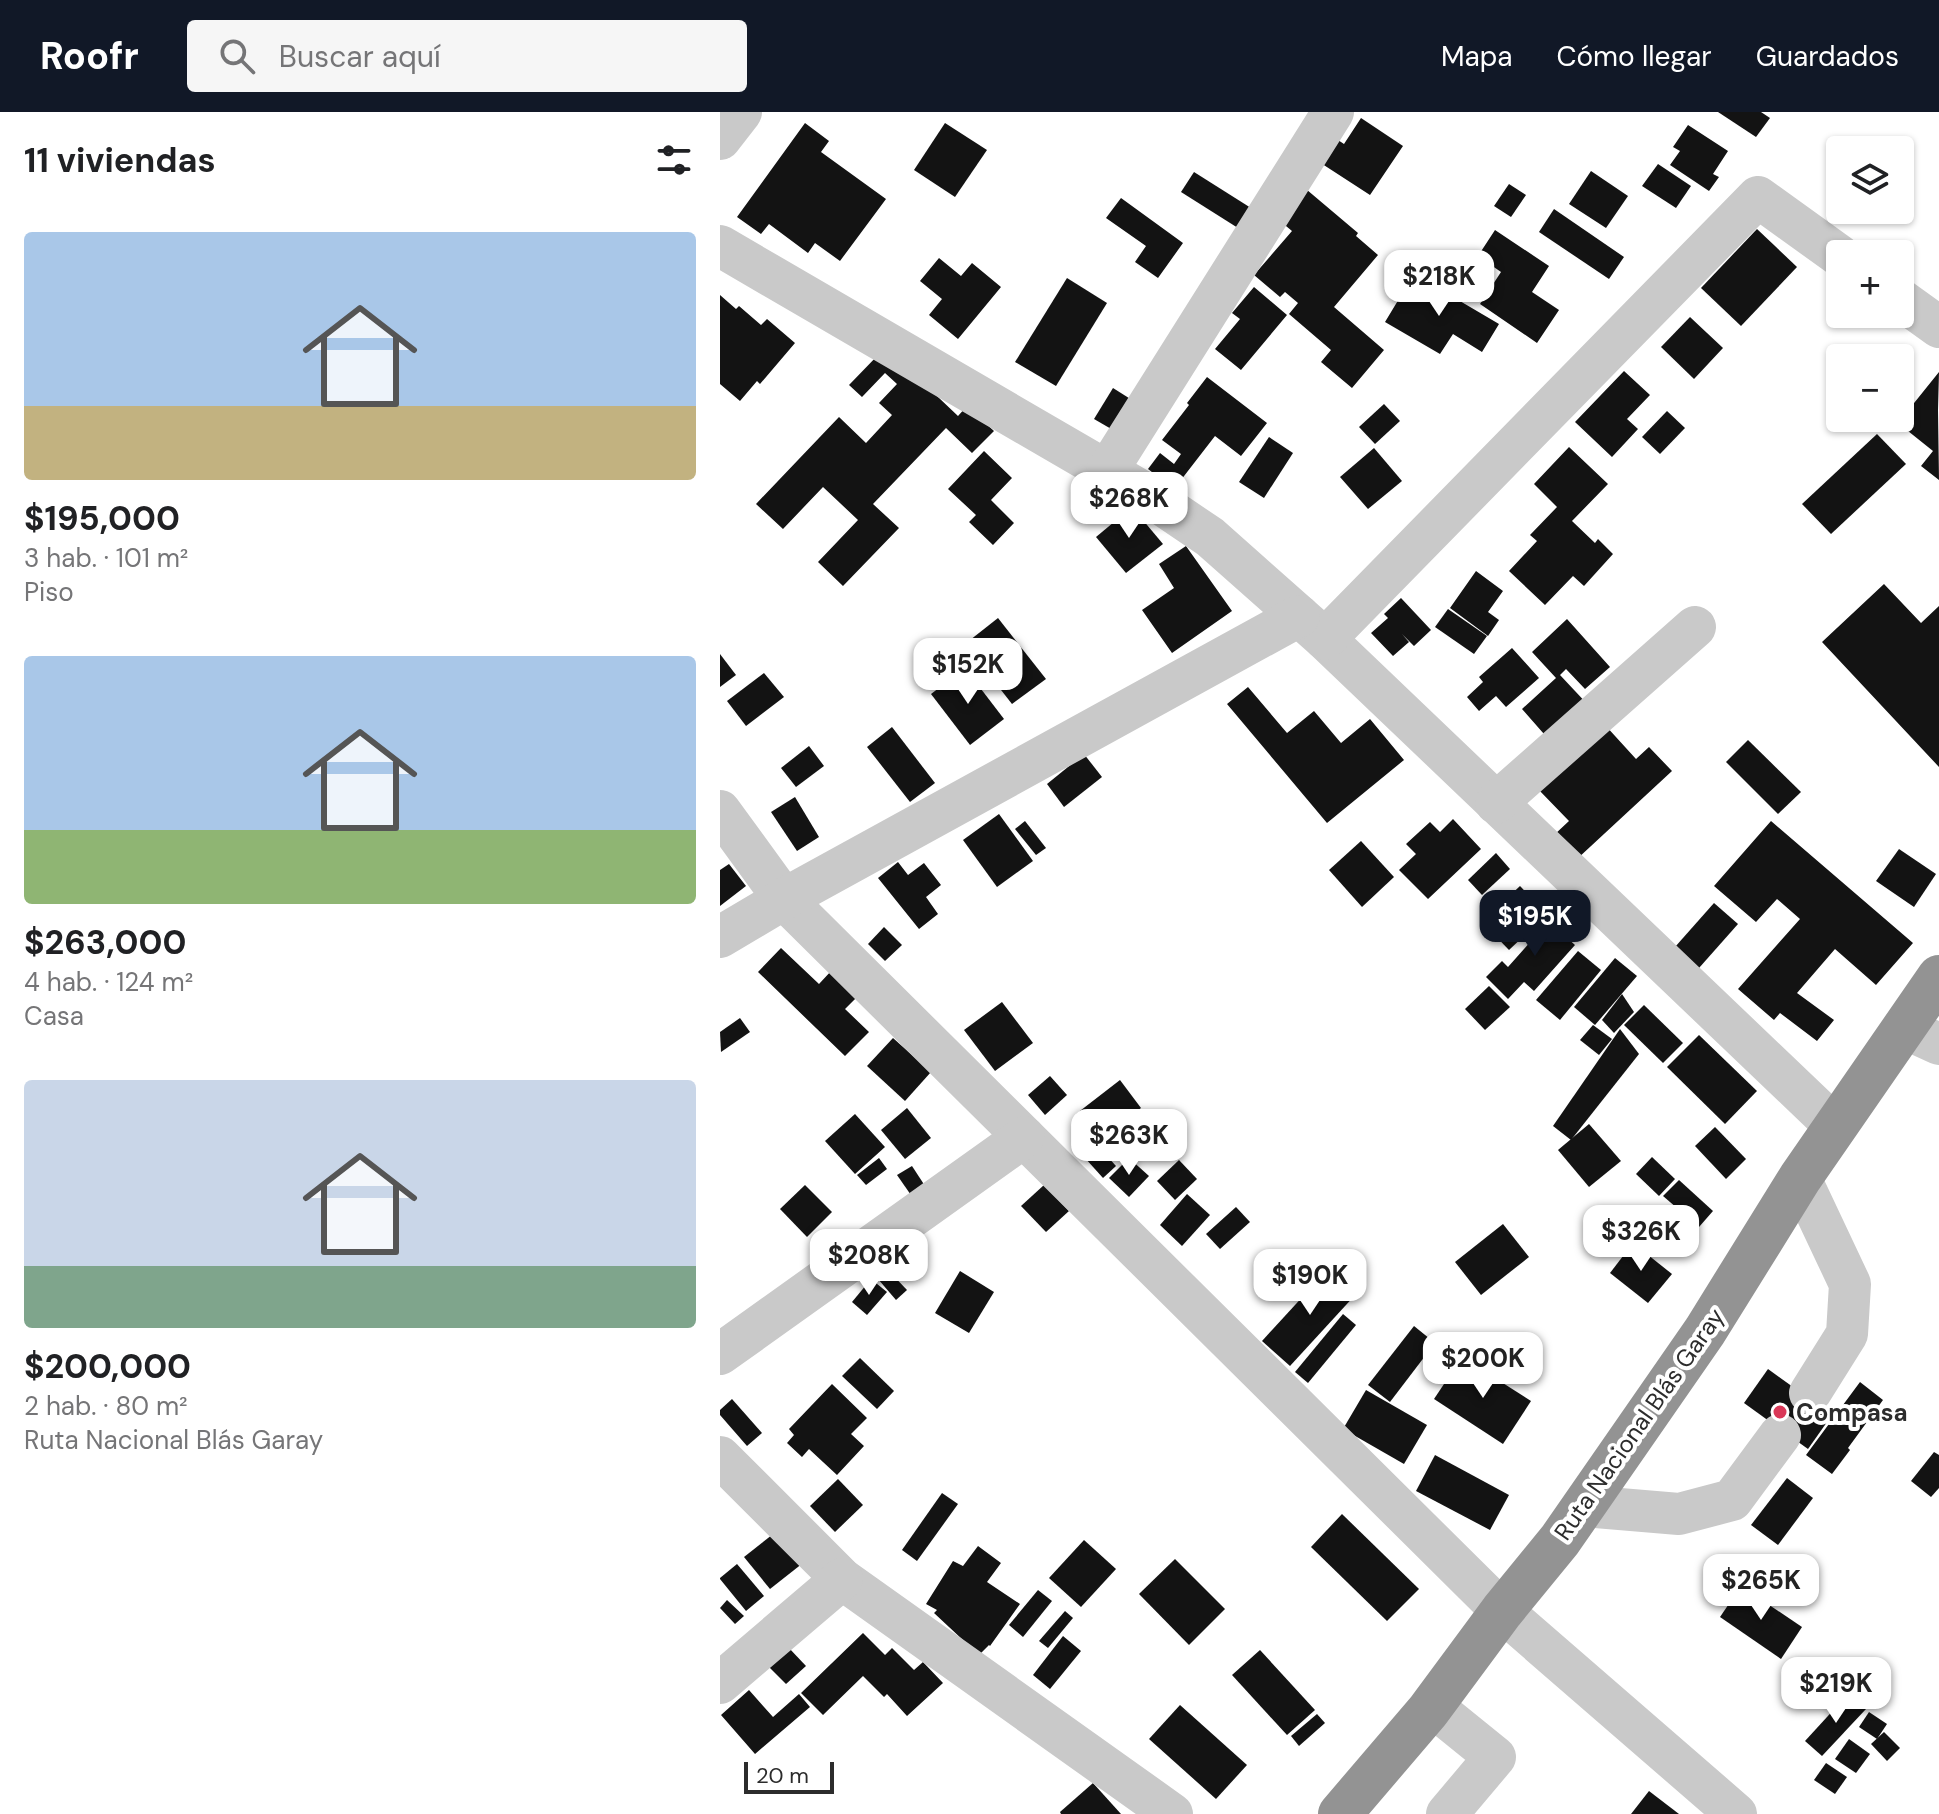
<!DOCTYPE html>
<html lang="es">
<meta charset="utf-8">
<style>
:root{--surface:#fff;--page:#f6f6f6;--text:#202124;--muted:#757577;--accent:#111827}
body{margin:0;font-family:"DM Sans",sans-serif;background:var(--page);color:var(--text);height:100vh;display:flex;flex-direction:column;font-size:30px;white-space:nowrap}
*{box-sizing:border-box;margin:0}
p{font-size:26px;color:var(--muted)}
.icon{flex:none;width:44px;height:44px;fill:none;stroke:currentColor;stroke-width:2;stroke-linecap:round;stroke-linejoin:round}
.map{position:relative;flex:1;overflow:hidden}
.side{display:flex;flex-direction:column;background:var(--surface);width:720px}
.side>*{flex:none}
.controls{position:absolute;left:1106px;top:24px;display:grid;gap:16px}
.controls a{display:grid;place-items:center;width:88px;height:88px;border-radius:8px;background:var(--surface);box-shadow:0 2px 6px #0004;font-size:40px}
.scale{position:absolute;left:24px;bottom:20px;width:90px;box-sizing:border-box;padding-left:8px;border:4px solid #2c2c2c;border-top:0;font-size:22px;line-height:28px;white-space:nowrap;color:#2c2c2c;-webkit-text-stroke:6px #fff;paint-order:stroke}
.price{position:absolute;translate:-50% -68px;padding:0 18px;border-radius:16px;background:#fff;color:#222;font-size:26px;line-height:52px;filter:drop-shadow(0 2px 4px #0008)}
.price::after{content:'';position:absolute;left:50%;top:48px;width:24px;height:18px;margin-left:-12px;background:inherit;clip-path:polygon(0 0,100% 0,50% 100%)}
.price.active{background:var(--accent);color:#fff}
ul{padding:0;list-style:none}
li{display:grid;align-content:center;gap:16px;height:424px;padding:0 24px}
li span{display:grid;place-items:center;height:248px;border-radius:8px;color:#555}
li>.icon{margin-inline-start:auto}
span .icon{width:144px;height:144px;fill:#fffc;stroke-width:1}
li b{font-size:34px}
h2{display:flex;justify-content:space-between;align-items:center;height:96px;padding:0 24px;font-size:34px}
header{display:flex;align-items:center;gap:48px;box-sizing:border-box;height:112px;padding:0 40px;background:var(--accent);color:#fff}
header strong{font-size:38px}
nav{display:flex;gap:44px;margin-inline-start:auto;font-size:28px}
.search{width:560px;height:72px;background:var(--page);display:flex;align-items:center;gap:20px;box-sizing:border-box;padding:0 28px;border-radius:8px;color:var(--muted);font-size:30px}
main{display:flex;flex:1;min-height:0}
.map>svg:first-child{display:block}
.building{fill:#131313}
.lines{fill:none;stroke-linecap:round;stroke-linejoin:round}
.minor{stroke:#c9c9c9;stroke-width:42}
.highway{stroke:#939393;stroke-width:44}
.poi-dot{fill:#d93757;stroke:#fff;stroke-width:3}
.labels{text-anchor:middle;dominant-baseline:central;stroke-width:8;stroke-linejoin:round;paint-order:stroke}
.poi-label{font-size:24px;font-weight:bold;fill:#2c2c2c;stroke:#fff;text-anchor:start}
.street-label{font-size:24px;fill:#2c2c2c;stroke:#fff}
</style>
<header>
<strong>Roofr</strong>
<div class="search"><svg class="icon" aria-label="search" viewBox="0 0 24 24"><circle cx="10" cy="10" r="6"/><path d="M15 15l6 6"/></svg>Buscar aquí</div>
<nav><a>Mapa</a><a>Cómo llegar</a><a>Guardados</a></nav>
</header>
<main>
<section class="side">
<h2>11 viviendas<svg class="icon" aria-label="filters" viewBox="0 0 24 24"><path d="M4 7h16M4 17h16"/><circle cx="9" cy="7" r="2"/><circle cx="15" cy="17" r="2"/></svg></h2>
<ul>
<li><span style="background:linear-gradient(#a9c7e8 70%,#c2b280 0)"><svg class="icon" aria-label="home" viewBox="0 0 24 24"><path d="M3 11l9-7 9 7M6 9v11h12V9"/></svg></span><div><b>$195,000</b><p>3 hab. · 101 m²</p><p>Piso</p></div></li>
<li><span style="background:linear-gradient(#a9c7e8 70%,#8fb573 0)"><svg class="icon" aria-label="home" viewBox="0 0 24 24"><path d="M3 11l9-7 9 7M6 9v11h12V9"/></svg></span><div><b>$263,000</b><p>4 hab. · 124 m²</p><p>Casa</p></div></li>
<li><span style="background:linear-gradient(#c9d6e8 75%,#7fa58c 0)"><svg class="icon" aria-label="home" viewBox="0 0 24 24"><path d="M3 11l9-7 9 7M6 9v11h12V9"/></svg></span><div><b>$200,000</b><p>2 hab. · 80 m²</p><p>Ruta Nacional Blás Garay</p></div></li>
</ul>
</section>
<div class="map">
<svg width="1219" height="1702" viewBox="0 0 1219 1702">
<rect width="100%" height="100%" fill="#fff"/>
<g class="building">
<path d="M998 0H1041L1050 6 1036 25Z"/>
<path d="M641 6 683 34 650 83 593 46 609 22 624 32Z"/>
<path d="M85 11 109 29 101 40 166 87 120 149 95 131 88 141 49 112 41 122 17 105Z"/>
<path d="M225 11 267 38 235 85 194 58Z"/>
<path d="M968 13 1008 39 993 62 999 65 989 79 950 53 960 39 953 35Z"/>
<path d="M938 52 971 74 956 96 922 74Z"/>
<path d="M871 59 908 84 886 116 849 92Z"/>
<path d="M474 60 531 96 518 116 461 80Z"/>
<path d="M580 72 638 121 636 124 658 143 614 195 664 238 632 276 601 250 611 238 569 202 578 191 565 180 560 185 534 163 572 119 554 104Z"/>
<path d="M789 72 806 83 791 105 774 94Z"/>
<path d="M401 86 463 131 438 166 415 150 426 134 386 106Z"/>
<path d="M834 97 904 145 889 167 819 120Z"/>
<path d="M1037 117 1077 155 1021 214 981 176Z"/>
<path d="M775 118 829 154 812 180 839 198 817 231 760 192 781 160 758 144Z"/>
<path d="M219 146 241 164 252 151 281 175 238 227 209 203 222 187 200 169Z"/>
<path d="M694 162 779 212 762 240 733 222 720 242 665 210Z"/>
<path d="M347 166 387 191 336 274 295 250Z"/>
<path d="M534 175 567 203 521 258 495 237 520 207 512 201Z"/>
<path d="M0 183 16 197 19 194 41 213 47 207 75 231 40 272 37 269 20 289 0 272Z"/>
<path d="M970 205 1003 236 974 267 941 235Z"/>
<path d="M160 241 178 247 238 304 247 294 274 319 252 341 226 316 153 392 179 416 123 474 98 450 138 408 103 375 63 417 36 392 119 305 146 331 172 303 159 291 177 272 165 261 142 285 129 273Z"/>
<path d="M904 259 930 283 907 307 918 317 892 345 855 310Z"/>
<path d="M1219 260 1218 298 1219 368 1201 354 1213 339 1178 311Z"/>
<path d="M487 265 547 311 521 344 495 324 454 377 428 357 440 341 454 352 461 342 442 328 469 293 467 291Z"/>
<path d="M393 276 412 288 393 318 374 307Z"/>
<path d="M664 292 680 309 655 332 639 315Z"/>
<path d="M947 299 965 316 940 342 922 325Z"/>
<path d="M1157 322 1186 352 1111 422 1082 392Z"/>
<path d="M549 325 573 341 544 386 519 370Z"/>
<path d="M849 335 888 372 852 409 875 431 878 427 893 442 864 474 853 464 825 493 789 459 817 429 810 423 837 395 814 372Z"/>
<path d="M654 336 682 369 648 397 620 365Z"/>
<path d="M264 339 292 366 271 388 294 411 273 433 249 410 256 403 228 377Z"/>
<path d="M412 395 443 432 406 461 376 425Z"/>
<path d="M466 434 512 499 452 541 422 498 454 476 439 452Z"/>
<path d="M756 459 783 479 768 500 779 508 768 524 730 496Z"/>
<path d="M1164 472 1201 511 1219 494V655L1102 530Z"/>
<path d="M681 486 711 518 694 534 682 522 689 530 673 544 651 521 668 506 664 502Z"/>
<path d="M728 497 767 524 754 542 715 515Z"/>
<path d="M278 506 326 567 292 592 245 532Z"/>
<path d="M847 507 890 555 865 577 846 557 840 563 870 595 831 630 802 597 836 566 812 540Z"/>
<path d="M792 536 819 566 786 595 776 584 759 599 747 585 763 570 759 565Z"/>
<path d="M0 542 16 563 0 575Z"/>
<path d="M245 556 284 607 250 633 211 582Z"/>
<path d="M44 561 64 585 26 614 7 589Z"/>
<path d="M528 575 567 621 594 599 621 631 650 607 684 648 607 711 507 592Z"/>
<path d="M885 613 916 647 929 635 952 659 857 747 834 723 849 709 817 676Z"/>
<path d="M172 615 215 671 190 690 147 635Z"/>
<path d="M1028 628 1081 680 1058 702 1006 650Z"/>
<path d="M89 634 104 654 76 675 61 656Z"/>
<path d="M364 642 382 665 344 695 327 672Z"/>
<path d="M75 685 99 725 77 739 51 700Z"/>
<path d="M279 702 313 749 277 775 243 728Z"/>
<path d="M733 707 761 737 708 787 679 758 696 742 686 732 710 710 720 720Z"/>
<path d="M305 709 326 736 316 743 295 717Z"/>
<path d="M1051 709 1193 831 1156 873 1115 837 1077 881 1114 908 1097 929 1060 901 1054 908 1018 877 1080 807 1057 787 1036 810 994 774Z"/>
<path d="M641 729 674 765 642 795 609 758Z"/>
<path d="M1179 737 1216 762 1194 795 1156 769Z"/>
<path d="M776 741 790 757 762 783 748 768Z"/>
<path d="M178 750 188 763 204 751 221 773 206 785 218 802 199 817 158 766Z"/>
<path d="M9 752 26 774 0 794V758Z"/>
<path d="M800 774 827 802 789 838 762 810Z"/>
<path d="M994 791 1018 812 979 856 955 835Z"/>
<path d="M838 799 853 813 844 823 855 833 814 879 804 870 788 887 766 865 782 849 788 855Z"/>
<path d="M164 815 182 833 165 849 148 832Z"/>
<path d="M61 836 99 872 112 858 139 883 125 897 149 920 125 944 38 860Z"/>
<path d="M858 839 881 858 840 908 816 888Z"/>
<path d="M895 846 917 864 875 913 854 895Z"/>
<path d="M769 874 790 895 765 918 745 897Z"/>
<path d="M902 882 914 900 894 921 882 908Z"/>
<path d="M282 890 313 931 275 959 244 918Z"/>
<path d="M924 893 963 931 943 951 904 913Z"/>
<path d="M20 906 30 920 1 940 0 920Z"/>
<path d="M873 913 892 927 879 943 860 928Z"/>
<path d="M900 917 919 942 851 1028 833 1014Z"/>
<path d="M979 923 1037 979 1005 1012 947 955Z"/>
<path d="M173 926 211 960 185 989 147 954Z"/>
<path d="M330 964 347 983 325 1003 308 983Z"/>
<path d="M400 968 421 996 377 1029 356 1002Z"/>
<path d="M187 996 211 1026 185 1047 161 1018Z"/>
<path d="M135 1002 165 1035 135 1062 105 1029Z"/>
<path d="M869 1012 901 1049 869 1075 838 1038Z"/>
<path d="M995 1015 1026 1047 1006 1067 975 1034Z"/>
<path d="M379 1035 396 1054 383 1066 365 1046Z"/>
<path d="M932 1045 955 1067 939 1084 916 1062Z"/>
<path d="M159 1046 167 1057 146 1073 137 1063Z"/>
<path d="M409 1046 429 1064 409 1085 389 1066Z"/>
<path d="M459 1048 477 1067 455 1088 437 1069Z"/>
<path d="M192 1054 207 1077 193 1086 177 1063Z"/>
<path d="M959 1068 993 1099 979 1115 943 1084Z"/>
<path d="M85 1073 112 1100 87 1125 60 1097Z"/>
<path d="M324 1073 349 1099 326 1120 301 1094Z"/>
<path d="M467 1082 490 1103 462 1134 440 1113Z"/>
<path d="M516 1095 530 1110 500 1137 486 1122Z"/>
<path d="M783 1112 809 1145 761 1183 735 1150Z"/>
<path d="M913 1131 952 1162 928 1191 890 1161Z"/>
<path d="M609 1156 637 1181 570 1254 542 1229Z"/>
<path d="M168 1158 187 1178 176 1188 158 1167Z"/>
<path d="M240 1159 274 1180 249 1221 215 1201Z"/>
<path d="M151 1167 167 1180 147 1203 132 1190Z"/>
<path d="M623 1202 636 1213 588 1271 575 1260Z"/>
<path d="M694 1214 715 1231 670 1290 648 1273Z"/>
<path d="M742 1245 811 1289 783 1332 714 1287Z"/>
<path d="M140 1246 174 1279 157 1297 122 1264Z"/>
<path d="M1048 1257 1112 1303 1088 1337 1024 1291Z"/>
<path d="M1140 1270 1163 1288 1128 1336 1130 1338 1112 1362 1086 1343Z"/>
<path d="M112 1272 147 1306 131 1322 144 1334 117 1363 89 1337 82 1345 67 1331 74 1323 69 1317Z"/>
<path d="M646 1278 707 1313 684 1352 623 1317Z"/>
<path d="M12 1287 42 1321 27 1334 0 1303V1298Z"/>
<path d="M1214 1340 1219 1343V1376L1211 1385 1191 1369Z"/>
<path d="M715 1343 789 1383 770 1418 696 1379Z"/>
<path d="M1067 1366 1093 1386 1058 1433 1031 1413Z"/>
<path d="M118 1367 143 1393 115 1420 90 1394Z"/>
<path d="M222 1381 238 1392 197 1449 182 1438Z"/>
<path d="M622 1402 699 1477 667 1509 591 1435Z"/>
<path d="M57 1419 83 1451 50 1477 24 1445Z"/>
<path d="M364 1428 396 1457 361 1495 329 1466Z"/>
<path d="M258 1434 281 1451 267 1470 300 1492 270 1534 269 1533 259 1543 214 1501 217 1498 206 1492 233 1449 243 1454Z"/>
<path d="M455 1447 505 1497 469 1533 419 1482Z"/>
<path d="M17 1452 44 1484 26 1499 0 1467V1466Z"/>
<path d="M1021 1474 1082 1515 1061 1547 1000 1505Z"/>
<path d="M318 1478 332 1489 303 1525 289 1513Z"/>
<path d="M7 1488 24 1504 15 1512 0 1496Z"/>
<path d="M345 1499 353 1506 328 1536 319 1529Z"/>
<path d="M143 1521 165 1543 172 1536 194 1558 203 1550 223 1571 187 1604 167 1582 164 1585 143 1564 103 1603 81 1581Z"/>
<path d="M343 1524 361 1539 330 1577 313 1563Z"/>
<path d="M68 1535 86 1554 66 1572 48 1554Z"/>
<path d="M540 1538 595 1598 567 1623 512 1563Z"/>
<path d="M29 1578 53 1605 79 1582 90 1595 35 1642 1 1603Z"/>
<path d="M1129 1581 1146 1597 1102 1644 1085 1629Z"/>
<path d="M460 1593 527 1653 496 1687 429 1627Z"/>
<path d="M1149 1600 1167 1612 1157 1627 1139 1615Z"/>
<path d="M597 1602 605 1611 579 1634 571 1624Z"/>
<path d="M1164 1620 1180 1636 1167 1649 1151 1632Z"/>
<path d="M1129 1627 1150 1642 1136 1661 1115 1647Z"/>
<path d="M1106 1651 1127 1665 1115 1682 1094 1668Z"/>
<path d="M373 1671 401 1702H341L340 1700Z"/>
<path d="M929 1679 959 1702H911Z"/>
</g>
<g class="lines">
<g class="minor">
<path d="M0 27 21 0"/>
<path d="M0 134 428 383 490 425 605 527 1115 1014"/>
<path d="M1180 187 1219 215"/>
<path d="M387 359 613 0"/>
<path d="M605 527 1038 85 1120 144"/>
<path d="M776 691 975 515"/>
<path d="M0 699 64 787 782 1499 1016 1702"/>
<path d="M0 825 64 787 579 504"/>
<path d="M1184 916 1219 932"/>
<path d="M1080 1066 1130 1172 1127 1222 1090 1281"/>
<path d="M0 1242 304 1025"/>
<path d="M0 1345 122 1467 452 1702"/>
<path d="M864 1394 959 1402 1012 1388 1060 1323"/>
<path d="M0 1571 122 1467"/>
<path d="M712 1594 775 1645 727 1702"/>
</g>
<path class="highway" d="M620 1702 708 1599 782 1499 840 1428 985 1219 1080 1066 1219 865"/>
</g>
<circle class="poi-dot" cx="1060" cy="1300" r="8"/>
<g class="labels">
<g class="poi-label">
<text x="1076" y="1300">Compasa</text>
</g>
<g class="street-label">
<text transform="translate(919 1312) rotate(-55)">Ruta Nacional Blás Garay</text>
</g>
</g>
</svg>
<div class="controls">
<a><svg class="icon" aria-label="layers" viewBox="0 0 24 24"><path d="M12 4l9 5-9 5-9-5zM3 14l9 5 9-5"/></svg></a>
<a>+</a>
<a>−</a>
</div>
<div class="scale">20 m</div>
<b class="price" style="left:719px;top:206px">$218K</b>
<b class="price" style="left:409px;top:428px">$268K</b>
<b class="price" style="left:248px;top:594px">$152K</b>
<b class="price active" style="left:815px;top:846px">$195K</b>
<b class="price" style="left:409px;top:1065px">$263K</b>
<b class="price" style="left:921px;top:1161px">$326K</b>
<b class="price" style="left:149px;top:1185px">$208K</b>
<b class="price" style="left:590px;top:1205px">$190K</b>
<b class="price" style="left:763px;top:1288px">$200K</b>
<b class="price" style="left:1041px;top:1510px">$265K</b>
<b class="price" style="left:1116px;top:1613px">$219K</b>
</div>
</main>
